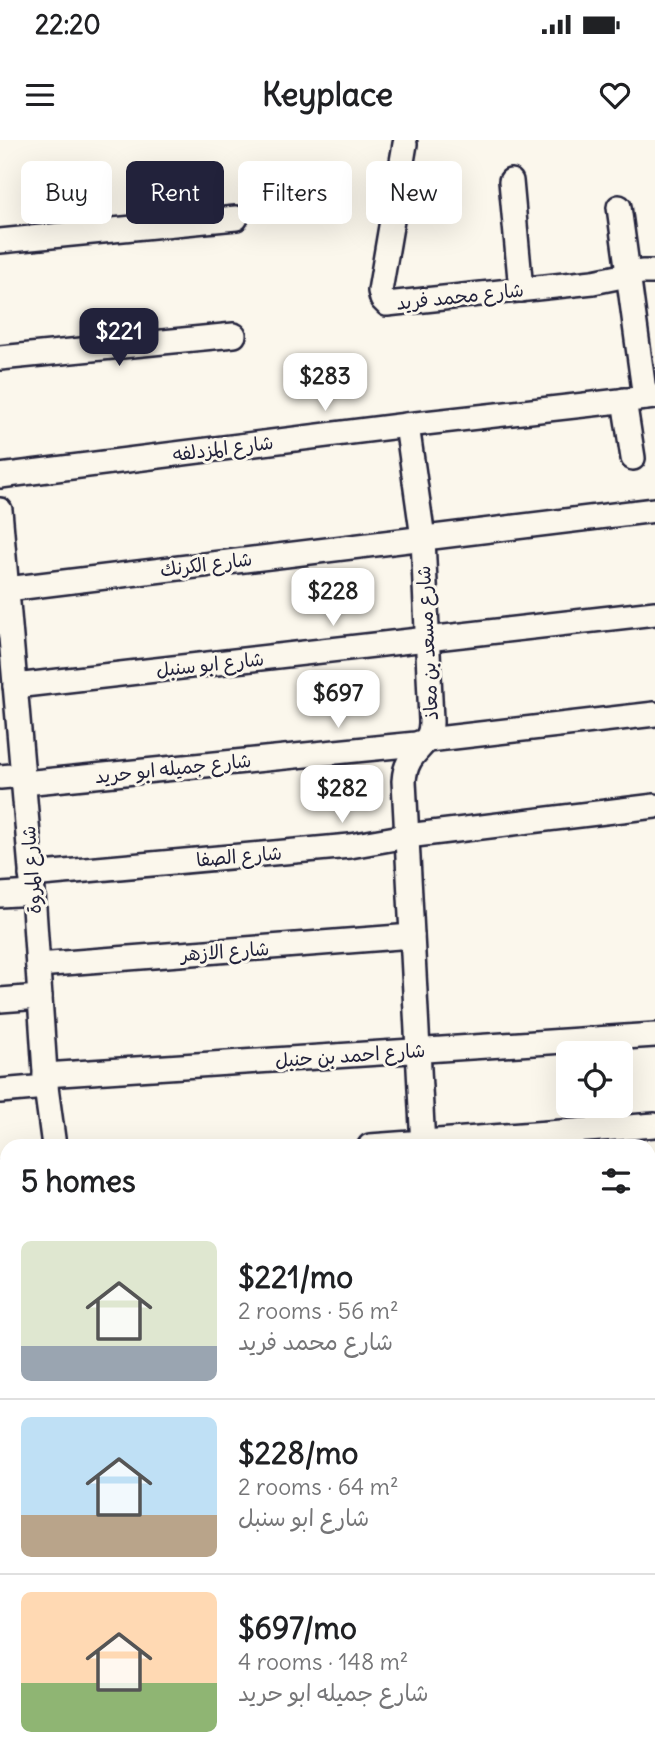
<!DOCTYPE html>
<meta charset="utf-8">
<style>
:root{--surface:#fff;--page:#f6f6f6;--text:#202124;--muted:#757577;--line:#e0e0e0;--accent:#22223b}
body{margin:0;font-family:Delius,"Playpen Sans Arabic",sans-serif;background:var(--page);color:var(--text);height:100vh;display:flex;flex-direction:column;font-size:26px;white-space:nowrap}
*{box-sizing:border-box;margin:0}
p{font-size:23px;color:var(--muted)}
.icon{flex:none;width:38px;height:38px;fill:none;stroke:currentColor;stroke-width:2;stroke-linecap:round;stroke-linejoin:round}
.map{position:relative;flex:1;overflow:hidden}
.drawer{position:absolute;left:0px;top:999px;width:656px;height:625px;display:flex;flex-direction:column;background:var(--surface);border-radius:21px 21px 0 0;box-shadow:0 7px 28px #0002}
.drawer>*{flex:none}
.hud{position:absolute;left:21px;top:21px;width:614px;height:63px;display:flex;gap:14px}
.fabs{position:absolute;left:556px;top:901px;display:grid;gap:14px}
.fabs a{display:grid;place-items:center;width:77px;height:77px;border-radius:10px;background:var(--surface);box-shadow:0 7px 28px #0002;font-size:35px}
.price{position:absolute;translate:-50% -60px;padding:0 16px;border-radius:14px;background:#fff;color:#222;font-size:23px;line-height:46px;filter:drop-shadow(0 2px 4px #0008)}
.price::after{content:'';position:absolute;left:50%;top:42px;width:21px;height:16px;margin-left:-10px;background:inherit;clip-path:polygon(0 0,100% 0,50% 100%)}
.price.selected{background:var(--accent);color:#fff}
ul{padding:0;list-style:none}
li{display:flex;align-items:center;gap:21px;height:175px;padding:0 21px}
li+li{border-top:2px solid var(--line)}
li span{display:grid;place-items:center;flex:none;width:196px;height:140px;border-radius:10px;color:#555}
li>.icon{margin-inline-start:auto}
span .icon{width:84px;height:84px;fill:#fffc;stroke-width:1}
li b{font-size:30px}
h2{display:flex;justify-content:space-between;align-items:center;height:84px;padding:0 21px;font-size:30px}
.pill{padding:0 24px;border-radius:10px;background:var(--surface);box-shadow:0 7px 28px #0002;font-size:24px;line-height:63px}
.pill.selected{background:var(--accent);color:#fff}
.status{display:flex;justify-content:space-between;align-items:center;height:49px;padding:0 35px;background:var(--surface);direction:ltr}
.status svg{height:19px;fill:currentColor}
header{display:flex;justify-content:space-between;align-items:center;height:91px;padding:0 21px;background:var(--surface);font-size:32px;font-weight:700}
.map>svg:first-child{display:block}
.lines{fill:none;stroke-linecap:round;stroke-linejoin:round}
.minor-casing{stroke:#22223b;stroke-width:28}
.minor{stroke:#fbf7ec;stroke-width:23}
.labels{text-anchor:middle;dominant-baseline:central;stroke-width:6;stroke-linejoin:round;paint-order:stroke}
.street-label{font-size:19px;fill:#22223b;stroke:#fbf7ec}
</style>
<div class="status"><b>22:20</b><svg viewBox="0 0 49 12"><path d="M0 12V9h3v3zM5 12V6h3v6zM10 12V3h3v9zM15 12V0h3v12zM26 1h20v11H26zM47 4h2v5h-2z"/></svg></div>
<header><svg class="icon" aria-label="menu" viewBox="0 0 24 24"><path d="M4 6h16M4 12h16M4 18h16"/></svg>Keyplace<svg class="icon" aria-label="heart" viewBox="0 0 24 24"><path d="M12 20l-8-8c-3-5 5-10 8-4 3-6 11-1 8 4z"/></svg></header>
<div class="map">
<svg width="655" height="1623" viewBox="0 0 655 1623">
<rect width="100%" height="100%" fill="#fbf7ec"/>
<filter id="ink" filterUnits="userSpaceOnUse"><feTurbulence type="fractalNoise" baseFrequency=".0143" numOctaves="2"/><feDisplacementMap in="SourceGraphic" scale="14" xChannelSelector="R" yChannelSelector="G"/><feConvolveMatrix kernelMatrix="1 2 1 2 8 2 1 2 1" color-interpolation-filters="sRGB"/></filter>
<g filter="url(#ink)">
<g class="lines">
<g class="minor-casing">
<g id="minor">
<path d="M405 4 380 151 382 159 387 164 593 142 642 132H655"/>
<path d="M511 41 521 150"/>
<path d="M619 67 645 258"/>
<path d="M0 101 236 78"/>
<path d="M0 218 234 195"/>
<path d="M624 260 633 318"/>
<path d="M407 285 423 398 431 581C432 610 406 607 404 641L423 1006"/>
<path d="M0 336 407 285 655 257"/>
<path d="M0 370 33 753 46 947 54 1006"/>
<path d="M7 449 655 370"/>
<path d="M15 546 655 473"/>
<path d="M0 637 23 635"/>
<path d="M24 643 416 604 428 600 655 574"/>
<path d="M31 735 350 706 407 696 655 666"/>
<path d="M0 755 33 753"/>
<path d="M38 825 412 796"/>
<path d="M0 860 40 857"/>
<path d="M45 935 655 895"/>
<path d="M0 951 46 947"/>
<path d="M370 1006 655 985"/>
<path d="M0 1034 7 1033"/>
<path d="M649 1074 655 1073"/>
<path d="M0 1123H7"/>
<path d="M649 1169 655 1168"/>
<path d="M0 1236 7 1235"/>
<path d="M649 1276H655"/>
<path d="M0 1299 7 1298"/>
<path d="M649 1367 655 1366"/>
<path d="M0 1388H7"/>
<path d="M649 1415H655"/>
<path d="M0 1465 7 1464"/>
<path d="M649 1508H655"/>
<path d="M0 1525 7 1524"/>
<path d="M649 1570 655 1542"/>
<path d="M149 1617 153 1623"/>
<path d="M0 1622 57 1617"/>
<path d="M523 1623 568 1617"/>
<path d="M639 1623 640 1617"/>
</g>
</g>
<use href="#minor" class="minor"/>
</g>
</g>
<g class="labels">
<g class="street-label">
<text transform="translate(460 156) rotate(-6)">شارع محمد فريد</text>
<text transform="translate(223 308) rotate(-7)">شارع المزدلفه</text>
<text transform="translate(206 424) rotate(-7)">شارع الكرنك</text>
<text transform="translate(427 503) rotate(-93)">شارع مسعد بن معاذ</text>
<text transform="translate(210 524) rotate(-6)">شارع ابو سنبل</text>
<text transform="translate(173 628) rotate(-6)">شارع جميله ابو حريد</text>
<text transform="translate(239 716) rotate(-5)">شارع الصفا</text>
<text transform="translate(31 730) rotate(-94)">شارع المروة</text>
<text transform="translate(225 811) rotate(-4)">شارع الازهر</text>
<text transform="translate(350 915) rotate(-4)">شارع احمد بن حنبل</text>
</g>
</g>
</svg>
<div class="fabs">
<a><svg class="icon" aria-label="locate" viewBox="0 0 24 24"><circle cx="12" cy="12" r="6"/><path d="M12 2v4M12 18v4M2 12h4M18 12h4"/></svg></a>
</div>
<b class="price selected" style="left:119px;top:228px">$221</b>
<b class="price" style="left:325px;top:273px">$283</b>
<b class="price" style="left:333px;top:488px">$228</b>
<b class="price" style="left:338px;top:590px">$697</b>
<b class="price" style="left:342px;top:685px">$282</b>
<div class="hud">
<a class="pill">Buy</a>
<a class="pill selected">Rent</a>
<a class="pill">Filters</a>
<a class="pill">New</a>
</div>
<section class="drawer">
<h2>5 homes<svg class="icon" aria-label="filters" viewBox="0 0 24 24"><path d="M4 7h16M4 17h16"/><circle cx="9" cy="7" r="2"/><circle cx="15" cy="17" r="2"/></svg></h2>
<ul>
<li><span style="background:linear-gradient(#dfe7d0 75%,#9aa5b1 0)"><svg class="icon" aria-label="home" viewBox="0 0 24 24"><path d="M3 11l9-7 9 7M6 9v11h12V9"/></svg></span><div><b>$221/mo</b><p>2 rooms · 56 m²</p><p>شارع محمد فريد</p></div></li>
<li><span style="background:linear-gradient(#bfe0f5 70%,#b9a48a 0)"><svg class="icon" aria-label="home" viewBox="0 0 24 24"><path d="M3 11l9-7 9 7M6 9v11h12V9"/></svg></span><div><b>$228/mo</b><p>2 rooms · 64 m²</p><p>شارع ابو سنبل</p></div></li>
<li><span style="background:linear-gradient(#ffd9b3 65%,#8fb573 0)"><svg class="icon" aria-label="home" viewBox="0 0 24 24"><path d="M3 11l9-7 9 7M6 9v11h12V9"/></svg></span><div><b>$697/mo</b><p>4 rooms · 148 m²</p><p>شارع جميله ابو حريد</p></div></li>
</ul>
</section>
</div>
